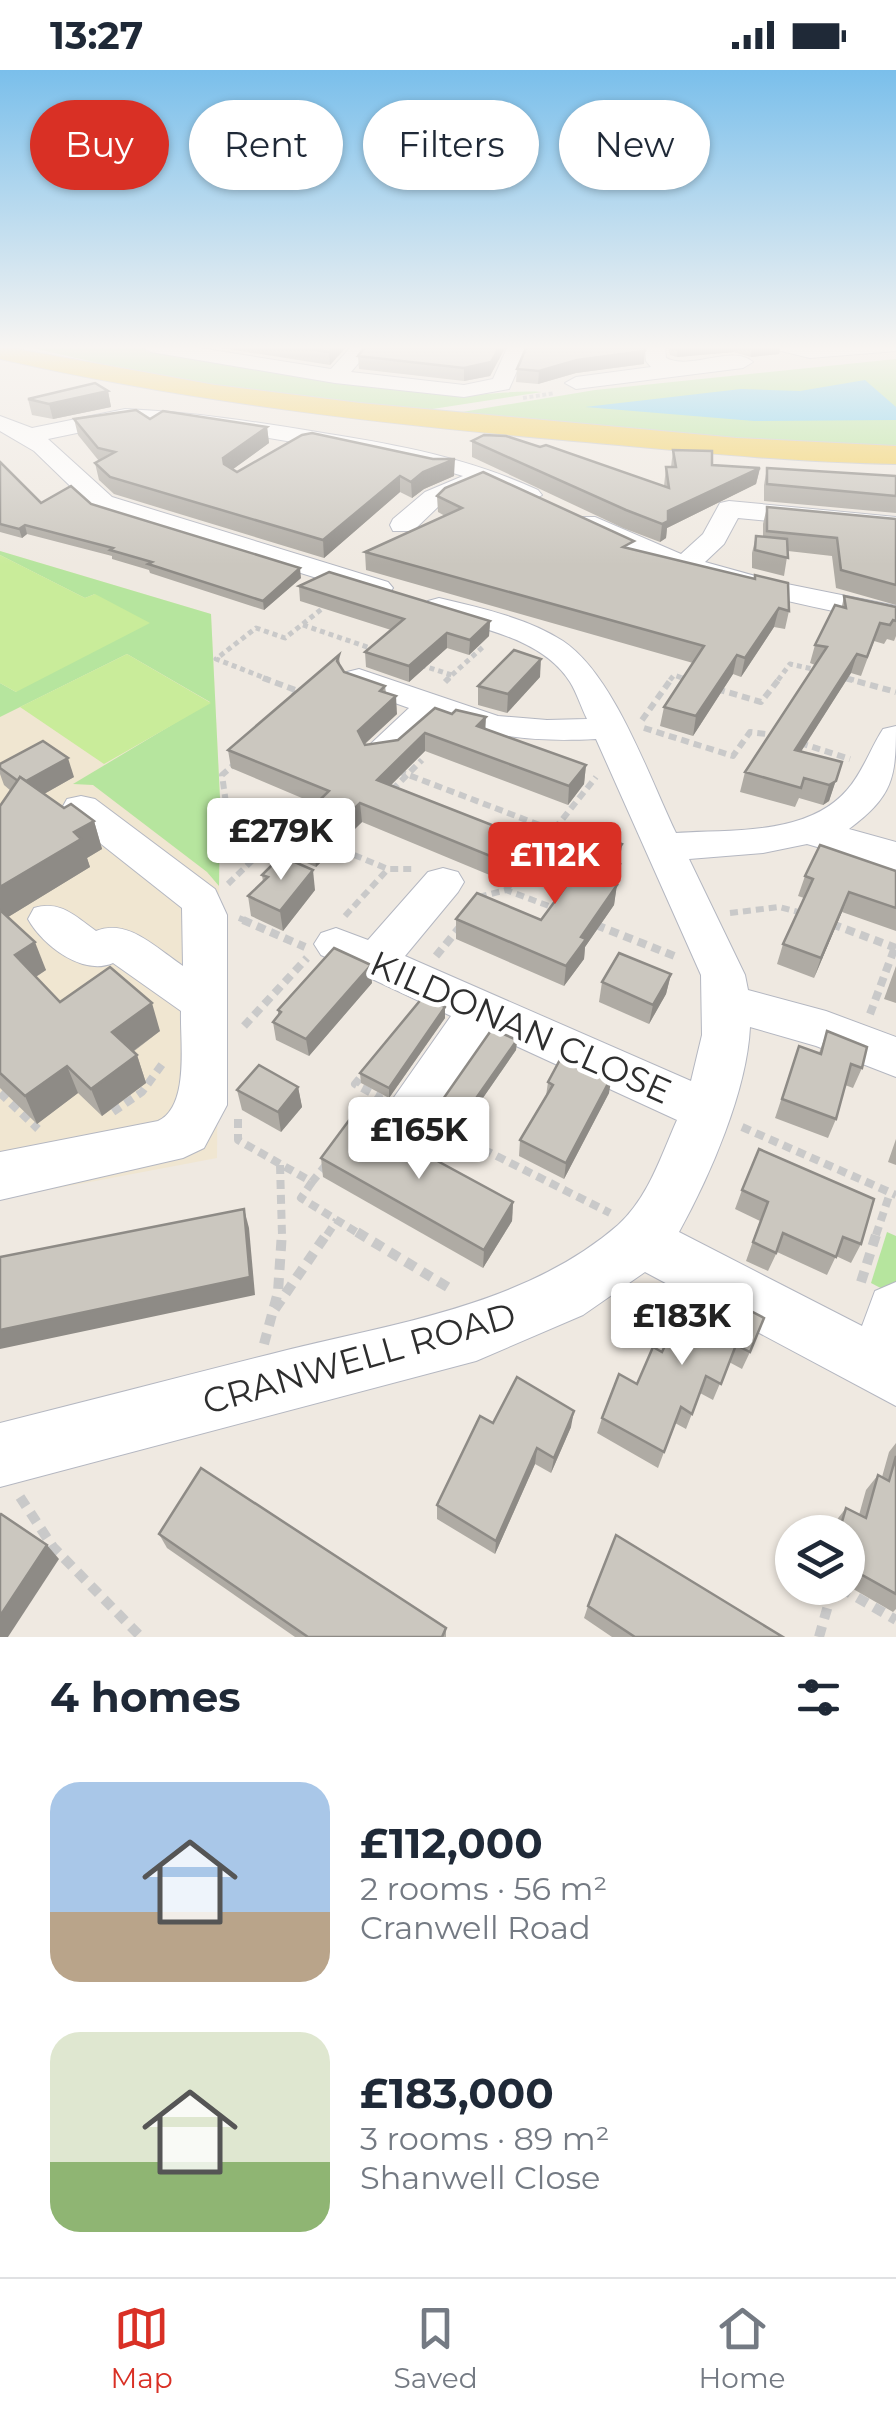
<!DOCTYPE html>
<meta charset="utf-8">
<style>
:root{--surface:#fff;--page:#f2f2f3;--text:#1f2937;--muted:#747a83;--line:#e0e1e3;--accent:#d93025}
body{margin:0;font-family:Montserrat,sans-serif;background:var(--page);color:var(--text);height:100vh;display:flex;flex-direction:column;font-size:38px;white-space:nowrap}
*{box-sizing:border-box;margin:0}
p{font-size:32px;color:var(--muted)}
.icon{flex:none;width:55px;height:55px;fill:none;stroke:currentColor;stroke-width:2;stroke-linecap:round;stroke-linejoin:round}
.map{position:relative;height:1567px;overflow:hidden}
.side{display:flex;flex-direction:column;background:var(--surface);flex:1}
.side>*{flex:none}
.hud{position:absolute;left:30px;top:30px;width:838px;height:90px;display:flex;gap:20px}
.fabs{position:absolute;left:775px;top:1445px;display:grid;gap:20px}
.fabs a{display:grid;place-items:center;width:90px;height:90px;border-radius:50%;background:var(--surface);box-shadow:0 2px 8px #0004;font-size:50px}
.price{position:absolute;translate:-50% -85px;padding:0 22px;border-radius:10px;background:#fff;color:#222;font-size:32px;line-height:65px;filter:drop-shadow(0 2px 5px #0008)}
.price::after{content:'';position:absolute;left:50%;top:60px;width:30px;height:22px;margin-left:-15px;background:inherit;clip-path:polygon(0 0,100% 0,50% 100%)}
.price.active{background:var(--accent);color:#fff}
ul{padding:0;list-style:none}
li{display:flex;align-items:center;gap:30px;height:250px;padding:0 50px}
li span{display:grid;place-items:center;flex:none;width:280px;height:200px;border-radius:30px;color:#555}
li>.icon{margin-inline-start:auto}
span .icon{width:120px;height:120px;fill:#fffc;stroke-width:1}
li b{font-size:42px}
h2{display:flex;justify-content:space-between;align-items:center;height:120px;padding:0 50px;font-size:42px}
.pill{padding:0 35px;border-radius:45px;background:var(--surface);box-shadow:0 2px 8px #0004;font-size:35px;line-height:90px}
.pill.active{background:var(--accent);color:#fff}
.status{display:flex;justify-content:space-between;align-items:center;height:70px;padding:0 50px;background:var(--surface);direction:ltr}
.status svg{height:28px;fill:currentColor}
.menu{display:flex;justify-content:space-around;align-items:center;height:140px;border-top:2px solid var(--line);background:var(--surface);font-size:28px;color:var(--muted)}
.menu a{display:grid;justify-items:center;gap:5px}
.menu .active{color:var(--accent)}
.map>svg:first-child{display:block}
.education{fill:#f0e6d1}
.green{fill:#b6e59e}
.pitch{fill:#c9ec9a}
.water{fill:#75cff0}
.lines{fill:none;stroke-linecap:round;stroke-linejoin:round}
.minor-casing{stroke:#b4b7c1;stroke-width:2}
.major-casing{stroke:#c9c9c9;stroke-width:2}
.path-far4{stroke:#c9c9c9;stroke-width:4;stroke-dasharray:4 2.5;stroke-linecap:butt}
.path-far3{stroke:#c9c9c9;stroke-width:5;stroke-dasharray:5 4;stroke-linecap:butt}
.path-far2{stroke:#c9c9c9;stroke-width:6;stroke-dasharray:8 5;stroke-linecap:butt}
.path-far1{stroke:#c9c9c9;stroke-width:8;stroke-dasharray:9 6;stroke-linecap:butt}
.path{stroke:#c9c9c9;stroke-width:10;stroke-dasharray:11 8;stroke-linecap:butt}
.minor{fill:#fff;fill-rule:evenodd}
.major{fill:#f2d163;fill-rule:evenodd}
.wall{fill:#afaba4}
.shaded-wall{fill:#8e8b86}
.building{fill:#cbc7bf;stroke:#8e8b86;stroke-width:2.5}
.labels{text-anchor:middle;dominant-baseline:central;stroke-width:10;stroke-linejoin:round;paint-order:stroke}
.street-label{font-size:35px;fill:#2e2e2e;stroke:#fff}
</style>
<div class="status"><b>13:27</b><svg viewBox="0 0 49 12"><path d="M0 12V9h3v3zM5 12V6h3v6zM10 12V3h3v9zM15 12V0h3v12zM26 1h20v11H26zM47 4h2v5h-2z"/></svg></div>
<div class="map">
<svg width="896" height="1567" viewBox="0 0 896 1567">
<rect width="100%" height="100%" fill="#efe9e1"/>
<path class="education" d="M0 481 211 544 220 728 217 1088 0 1129Z"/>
<g class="green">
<path d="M24 276H126L463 325C490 325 515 320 542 322L426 340 185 313Z"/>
<path d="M896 289V378L702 368 456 343 595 320Z"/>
<path d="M0 481 211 544 220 728 219 816 207 802 93 715 73 714 210 632 127 584 0 647V613L16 622 95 524 85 528 0 485Z"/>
<path d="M887 1162 896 1166V1226L871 1213Z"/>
</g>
<g class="pitch">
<path d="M0 485 85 528 95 524 150 553 16 622 0 613Z"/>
<path d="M127 584 211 633 104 694 20 637Z"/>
</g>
<path class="water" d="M865 310 896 337V350L754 351 585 337 741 319 800 321Z"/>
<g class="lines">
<g class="minor-casing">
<g id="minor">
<path d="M141 276H187L331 299 352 276H373L351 302 464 315 493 309 508 276H528L509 319 464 327 335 313 151 282Z"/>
<path d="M645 276H665L666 288C691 301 732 274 753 292L743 298 576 319 565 313 576 307 651 297 646 291Z"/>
<path d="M774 276H896V281L810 288 777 280Z"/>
<path d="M125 339C192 342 257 352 323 363 399 375 468 388 538 420L542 425 529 433 486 414 443 432 413 461H393L390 455 393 449 425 422 463 406 423 394 198 356 125 353 48 369 112 427 388 512 393 518 388 524 378 527 94 439 34 381 0 361V346L32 358Z"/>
<path d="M729 431 896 447V463L738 448 724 474 705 492 777 512 896 536V554C835 542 606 497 572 453L575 447H595L681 484 703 464 720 433Z"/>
<path d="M439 528C481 538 527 548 563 571 614 605 649 707 676 763 732 759 807 766 847 720 863 702 870 679 883 659L896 656C896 708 893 726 849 759L896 772V800L807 774 763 783 689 789 745 905 748 920 826 941 896 967V1007L816 976 750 957C747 1021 710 1106 679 1162L862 1256 875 1221 896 1212V1336L645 1202 583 1245 476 1291 0 1417V1353C96 1329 191 1304 287 1280 400 1252 527 1234 618 1155 648 1128 661 1086 677 1050L490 964 433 1048 415 1054 397 1048 390 1033 451 946 321 885 314 874 321 863 336 858 368 870 428 802 443 798 458 802 464 812 458 822 405 886 691 1011 702 965 701 905 596 669C537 672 494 668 438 648 418 667 397 697 367 690L362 682 409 638 347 616 342 609 347 602 359 599 498 646 547 650 587 649C581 637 577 623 570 612 542 567 475 557 428 543L424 537 428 531Z"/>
<path d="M81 726 95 729 215 819 227 845V1035L204 1078 183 1088 0 1130V1082L158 1051C190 1036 180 972 181 941L113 893C83 906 43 876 28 849L34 838C60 830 75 846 96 861 128 848 156 878 183 896L182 838 67 747 62 738 67 729Z"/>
</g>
</g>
<g class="major-casing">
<path id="major" d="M0 276 215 315 360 333 737 368 896 376V394C785 392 674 380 563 370 373 353 186 331 0 289Z"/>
</g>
<path class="path-far4" d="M523 328 555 323"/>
<g class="path-far3">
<path d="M303 555 376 580"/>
<path d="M421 595 452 605 447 610"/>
<path d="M452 605 485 575"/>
<path d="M843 607 854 610"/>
<path d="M270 610 216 589 256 558 285 568 328 534"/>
<path d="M670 610 674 605 688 610"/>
<path d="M778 610 790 594 817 600"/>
</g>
<g class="path-far2">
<path d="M263 608 298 621 293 626"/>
<path d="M681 608 691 611"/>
<path d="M845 608 896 622"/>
<path d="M445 612 449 608"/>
<path d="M717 619 761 632 780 608"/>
<path d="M642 650 672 608"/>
<path d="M644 658 733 686 750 662 774 665"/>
<path d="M800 673 850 689"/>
<path d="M237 692 222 705 226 733 296 760"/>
<path d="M398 701 592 775"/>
<path d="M392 720 422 690"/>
<path d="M330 775 388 799H412"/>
<path d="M228 814 287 757"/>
<path d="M506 820 596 707"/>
<path d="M479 827 506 820 557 839"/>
<path d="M730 843 779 837 806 844"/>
<path d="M345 846 388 799"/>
<path d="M239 848 249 852"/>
</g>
<g class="path-far1">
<path d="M243 850 305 877"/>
<path d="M832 854 896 878"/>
<path d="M596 855 677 887"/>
<path d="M436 886 460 857"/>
<path d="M870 944 895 877"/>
<path d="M244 956 307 888"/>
<path d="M0 1023 38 1059"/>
<path d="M113 1042 142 1022 163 993"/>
<path d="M238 1049V1070L312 1112 325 1096"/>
<path d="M357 1054 379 1027 355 1014 365 1002"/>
<path d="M742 1057 896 1125"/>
<path d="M443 1059 610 1143"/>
<path d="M280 1095 282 1165"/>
<path d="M312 1112 301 1128 361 1165"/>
<path d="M327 1165 337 1150"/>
<path d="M876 1165 890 1123"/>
</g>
<g class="path">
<path d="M357 1162 454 1221"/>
<path d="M861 1212 877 1162"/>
<path d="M275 1239 328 1162"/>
<path d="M264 1274 278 1222 282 1162"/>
<path d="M20 1427 53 1477 141 1567"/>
<path d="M841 1518 896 1550"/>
<path d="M819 1567 833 1518"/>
</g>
<use href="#minor" class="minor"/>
<use href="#major" class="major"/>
</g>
<g class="wall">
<path d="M209 276H347L330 295Z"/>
<path d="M506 276 490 306 464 311 359 299 358 286Z"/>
<path d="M668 276H780L779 284 751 287 734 282 677 287 670 285Z"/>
<path d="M644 294 576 303 538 314 516 312 517 299Z"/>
<path d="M108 321 111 337 53 349 32 345 28 329Z"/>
<path d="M74 349H150L267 357 269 373 233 399 237 402 454 406 424 419 412 428 400 422 324 488 114 424 99 410 95 393 99 391 78 365Z"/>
<path d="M472 371 664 416 666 397H671L673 380 712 395 760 398 756 414 667 458 666 468 660 472 623 458 472 387Z"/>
<path d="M0 392 41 433 91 434 301 508 264 540 150 503 149 500 112 489V486L27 464 22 468 0 462Z"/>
<path d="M767 398 896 406V443L764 431V415Z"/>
<path d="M437 426 632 479 789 541 785 559 774 557 741 607 733 604 693 666 660 656 664 637 693 593 366 500 365 482 445 446 438 442Z"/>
<path d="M767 437 896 449V535L836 518 832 486 788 481 784 506 752 498V483L756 466H763V454Z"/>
<path d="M299 516 490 551 489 566 469 585 447 578 409 612 366 597 365 582 391 560 300 531Z"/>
<path d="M844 526 896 537V566L894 571 887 569 884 574 874 571 861 606 851 603 801 681 842 692 829 731 823 735 799 728 795 737 740 722 745 702 815 595 810 593 815 575 842 536Z"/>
<path d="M339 585 340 596 344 602 385 616 386 623 397 644 365 674V675L398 670 435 638 486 659 586 695 584 714 568 735 425 681 391 715 523 787 504 811 362 752 316 797 286 784 284 765 316 734 231 698 228 680Z"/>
<path d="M540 607 507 643 478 635V616Z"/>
<path d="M0 694 74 707 44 724 64 738 94 751 102 779 87 788 90 797 8 847 46 900 36 907 60 932 160 961 133 982 137 985 146 1013 102 1046 78 1023 37 1054 0 1018V736L11 721 4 715 0 704Z"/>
<path d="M622 774 614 835 585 877 584 889 564 916 456 869V849L541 850 566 816 568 796Z"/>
<path d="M896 801V861L842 842 814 908 777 894 783 874 804 828 798 826 805 806Z"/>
<path d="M262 805 315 820 283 861 251 846 248 826 263 812Z"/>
<path d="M896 896V933L884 929Z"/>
<path d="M671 904 666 924 649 954 599 932 602 912Z"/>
<path d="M372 913 309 986 276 970 273 952 278 946V940Z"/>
<path d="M445 937V948L389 1028 361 1013 360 1003Z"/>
<path d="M827 961 862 998 853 1018 845 1015 836 1049 828 1068 775 1048 799 976 819 983Z"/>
<path d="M517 970 516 980 458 1064 434 1052V1042Z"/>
<path d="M548 1012 609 1023 564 1109 519 1086 520 1070 546 1026Z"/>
<path d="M298 1017 302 1037 281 1062 242 1040 237 1020Z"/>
<path d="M896 1069V1095L888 1092Z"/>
<path d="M321 1088 513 1132 512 1151 483 1198 323 1107Z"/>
<path d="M742 1120 861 1174 851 1193 836 1186 827 1205 777 1182 768 1201 746 1191 760 1151 735 1139Z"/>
<path d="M680 1244 750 1282 742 1299 729 1292 713 1330 700 1323 686 1359 675 1353 658 1398 597 1363 602 1348 637 1314 662 1282Z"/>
<path d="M493 1353 571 1357 551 1403 535 1394 495 1484 437 1449V1435Z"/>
<path d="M896 1373V1539L893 1542 848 1516V1462H832L835 1452 846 1438 859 1445 866 1420 878 1405 882 1407 889 1382Z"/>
<path d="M159 1464 446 1558V1567H295L167 1478Z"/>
<path d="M588 1536 783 1567H612L584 1548Z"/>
</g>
<g class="shaded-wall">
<path d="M334 276H347L330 295 329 282Z"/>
<path d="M500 276H506L490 306 464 311V298Z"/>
<path d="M678 276H735L734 282 677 287Z"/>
<path d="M753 276H780L779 284 751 287Z"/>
<path d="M645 281 644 294 576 303 538 314 539 301 577 290Z"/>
<path d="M108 321 111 337 53 349 49 334Z"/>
<path d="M267 357 269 373 225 405 223 388Z"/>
<path d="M455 389 454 406 424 419 412 428 411 412 423 402Z"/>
<path d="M760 398 756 414 667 458 666 468 660 472 662 454 668 441Z"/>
<path d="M400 406V422L324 488 323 470Z"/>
<path d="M25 455 27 464 22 468 19 459Z"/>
<path d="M300 498 301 508 264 540 263 531Z"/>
<path d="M779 538 774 557 741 607 745 588Z"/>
<path d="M490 551 489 566 469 585 470 570Z"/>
<path d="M447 563V578L409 612V596Z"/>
<path d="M857 584 851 603 790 699 795 680Z"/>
<path d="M737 585 733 604 693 666 696 646Z"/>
<path d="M541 589 540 607 507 643 508 624Z"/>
<path d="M396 626 397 644 359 679 358 661Z"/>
<path d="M486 647 485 666 477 656Z"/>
<path d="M425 663V681L378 728 377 710Z"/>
<path d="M68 688 74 707 28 733 21 713Z"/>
<path d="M842 692 829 731 823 735 829 715Z"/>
<path d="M586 695 584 714 568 735 569 716Z"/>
<path d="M360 733 362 752 316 797 314 778Z"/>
<path d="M94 751 102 779 87 788 90 797 0 852V817L74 762Z"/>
<path d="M525 768 523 787 504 811 505 792Z"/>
<path d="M622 774 619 794 611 790Z"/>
<path d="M620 794 617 814 607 830 617 815 614 835 585 877 584 889 564 916 566 896 608 812Z"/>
<path d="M313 800 315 820 283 861 280 841Z"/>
<path d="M849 822 842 842 814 908 821 888Z"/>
<path d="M35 872 46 900 26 913 15 885Z"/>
<path d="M371 895 372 913 309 986 306 969Z"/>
<path d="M671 904 666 924 649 954 653 935Z"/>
<path d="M152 933 160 961 121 990 112 962Z"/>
<path d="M445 937V948L389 1028V1018Z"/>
<path d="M517 970 516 980 458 1064V1054Z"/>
<path d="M137 985 146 1013 102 1046 91 1019Z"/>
<path d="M67 996 78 1023 37 1054 25 1026Z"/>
<path d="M612 1006 609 1023 564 1109 566 1093Z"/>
<path d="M298 1017 302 1037 281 1062 278 1042Z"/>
<path d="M513 1132 512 1151 483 1198 484 1180Z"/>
<path d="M244 1139 249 1158 255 1225 0 1279V1260Z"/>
<path d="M574 1341 571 1357 551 1403 554 1388Z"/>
<path d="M537 1378 535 1394 495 1484 496 1471Z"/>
<path d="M47 1475 59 1489 8 1567H0V1546Z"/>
</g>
<g class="building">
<path d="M290 276H334L329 282Z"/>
<path d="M366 276H500L491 292 464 298 358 286Z"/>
<path d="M527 276H645V281L577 290 539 301 517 299Z"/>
<path d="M95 313 108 321 49 334 28 329Z"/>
<path d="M136 340 150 349 163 341 267 357 223 388 224 394 237 402 302 365 312 363 433 389H455L423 402 411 412 400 406 323 470 110 407 95 393 115 382 98 378 74 349Z"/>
<path d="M484 365 506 366 540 377 546 375 669 418 666 397H676L673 380 712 381V395L760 398 668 441V451L662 454 626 440 472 371Z"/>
<path d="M0 392 41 433 71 416 91 434 300 498 263 531 148 494 152 492 110 480 113 478 25 455 19 459 0 454Z"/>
<path d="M767 398 896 406V426L767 414Z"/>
<path d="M483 402 634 471 623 477 755 509V505L788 513 789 541 779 538 745 588 737 585 696 646 664 637 704 576 365 482 462 438 437 426 445 418Z"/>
<path d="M767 437 896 449V515L841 500 837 468 767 461Z"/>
<path d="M756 466 787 469 788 488 755 480Z"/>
<path d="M329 502 490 551 470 570 447 563 409 596 365 582 404 549 299 516Z"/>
<path d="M844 526 896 537V551L893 550 890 555 880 553 867 587 857 584 795 680 842 692 836 711 829 715 804 708 801 718 745 702 827 577 815 575 835 535 846 538Z"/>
<path d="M514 580 541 589 508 624 478 616Z"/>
<path d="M339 585 337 591 344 602 385 616 380 621 396 626 358 661 365 675 398 670 435 638 452 644 456 640 486 647 477 656 586 695 569 716 425 663 377 710 525 768 505 792 360 733 314 778 284 765 329 721 228 680Z"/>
<path d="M43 671 68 688 26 711 20 707 18 711 0 698V694Z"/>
<path d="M20 707 64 738 71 734 94 751 74 762 81 769 0 817V736Z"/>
<path d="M593 763 622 774 611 790 620 794 608 812 617 815 581 867 586 869 566 896 456 849 477 823 541 850 578 800 568 796Z"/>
<path d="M820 775 896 801V838L849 822 821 888 783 874 813 809 805 806Z"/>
<path d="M281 786 313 800 280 841 248 826 268 807 262 805Z"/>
<path d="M0 840 35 872 15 885 60 932 110 897 152 933 112 962 137 985 91 1019 67 996 25 1026 0 1003Z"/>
<path d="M334 878 371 895 306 969 273 952 281 942 278 940Z"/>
<path d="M619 883 671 904 653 935 602 912Z"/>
<path d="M423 927 445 937 389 1018 360 1003Z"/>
<path d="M492 959 517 970 458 1054 434 1042Z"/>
<path d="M827 961 867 977 862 998 851 994 836 1049 782 1029 799 976 821 984Z"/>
<path d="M563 984 612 1006 566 1093 520 1070 553 1015 548 1012Z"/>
<path d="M259 995 298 1017 278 1042 237 1020Z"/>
<path d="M350 1049H360L513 1132 484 1180 321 1088Z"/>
<path d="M759 1079 874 1129 861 1174 843 1167 836 1187 783 1163 776 1183 753 1172 768 1132 742 1120Z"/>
<path d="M244 1139 250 1207 0 1260V1187Z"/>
<path d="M701 1215 764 1248 750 1282 736 1275 721 1314 706 1306 692 1344 681 1337 664 1382 602 1348 619 1304 637 1314 653 1277 662 1282 680 1244 687 1248Z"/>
<path d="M517 1307 574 1341 554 1388 537 1378 496 1471 437 1435 480 1346 493 1353Z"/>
<path d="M896 1386V1524L848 1497V1462H839L846 1438 866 1448 878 1405 889 1411Z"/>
<path d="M201 1398 446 1558 442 1567H308L159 1464Z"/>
<path d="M1 1444 47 1475 0 1546V1445Z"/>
<path d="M616 1465 783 1567H635L588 1536Z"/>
</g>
<linearGradient id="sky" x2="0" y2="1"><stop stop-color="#7abfeb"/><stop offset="0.56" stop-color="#f8f5f2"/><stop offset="1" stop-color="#f8f5f2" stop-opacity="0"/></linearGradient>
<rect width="896" height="495" fill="url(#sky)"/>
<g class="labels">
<g class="street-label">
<text transform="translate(521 957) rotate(24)">KILDONAN CLOSE</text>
<text transform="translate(359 1288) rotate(-16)">CRANWELL ROAD</text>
</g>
</g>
</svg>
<div class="fabs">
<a><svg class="icon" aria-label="layers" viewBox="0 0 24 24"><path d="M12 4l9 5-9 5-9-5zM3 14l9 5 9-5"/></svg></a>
</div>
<b class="price" style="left:281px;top:813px">£279K</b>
<b class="price active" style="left:555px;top:837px">£112K</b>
<b class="price" style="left:419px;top:1112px">£165K</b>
<b class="price" style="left:682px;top:1298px">£183K</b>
<div class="hud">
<a class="pill active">Buy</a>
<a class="pill">Rent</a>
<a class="pill">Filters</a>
<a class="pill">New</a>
</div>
</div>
<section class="side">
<h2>4 homes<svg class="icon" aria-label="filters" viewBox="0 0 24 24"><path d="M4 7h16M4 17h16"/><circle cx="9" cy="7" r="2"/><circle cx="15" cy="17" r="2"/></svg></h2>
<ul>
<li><span style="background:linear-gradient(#a9c7e8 65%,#b9a48a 0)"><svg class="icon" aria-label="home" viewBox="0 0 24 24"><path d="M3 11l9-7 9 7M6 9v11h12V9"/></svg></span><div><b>£112,000</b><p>2 rooms · 56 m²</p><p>Cranwell Road</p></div></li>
<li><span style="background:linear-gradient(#dfe7d0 65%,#8fb573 0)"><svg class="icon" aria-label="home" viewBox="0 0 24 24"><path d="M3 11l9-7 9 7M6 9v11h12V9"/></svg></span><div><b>£183,000</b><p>3 rooms · 89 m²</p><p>Shanwell Close</p></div></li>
</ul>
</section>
<nav class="menu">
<a class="active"><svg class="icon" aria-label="map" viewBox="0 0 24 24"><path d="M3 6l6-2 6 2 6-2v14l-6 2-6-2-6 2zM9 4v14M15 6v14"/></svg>Map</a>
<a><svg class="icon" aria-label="saved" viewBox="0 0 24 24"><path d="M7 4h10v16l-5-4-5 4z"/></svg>Saved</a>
<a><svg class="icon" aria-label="home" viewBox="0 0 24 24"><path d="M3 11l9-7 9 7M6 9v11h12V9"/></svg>Home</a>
</nav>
